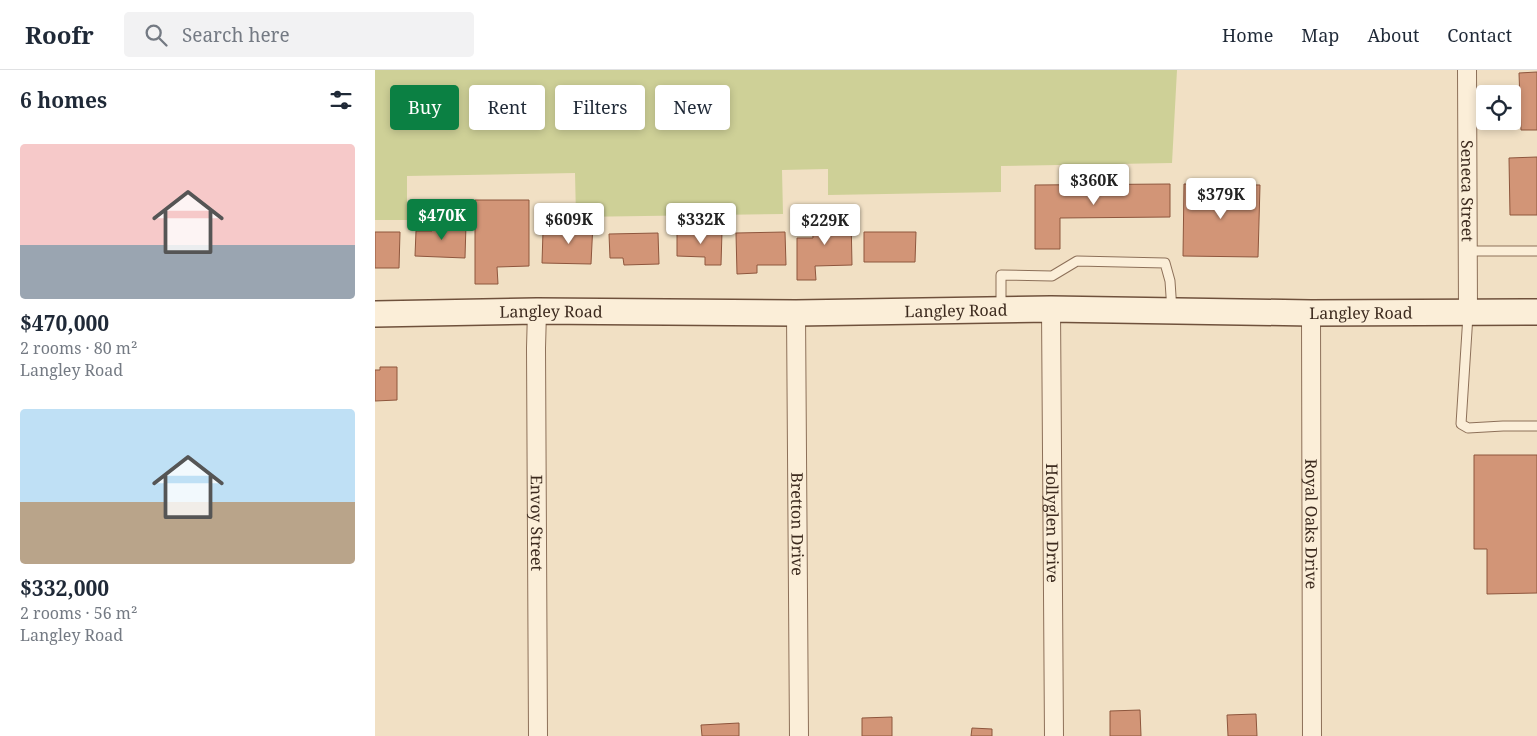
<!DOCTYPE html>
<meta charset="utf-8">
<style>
:root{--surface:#fff;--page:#f2f2f3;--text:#1f2937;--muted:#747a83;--line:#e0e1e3;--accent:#0b8043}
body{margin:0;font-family:"Noto Serif",serif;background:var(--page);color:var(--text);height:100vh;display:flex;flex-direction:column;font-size:19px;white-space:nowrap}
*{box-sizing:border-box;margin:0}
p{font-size:16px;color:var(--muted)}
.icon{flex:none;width:28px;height:28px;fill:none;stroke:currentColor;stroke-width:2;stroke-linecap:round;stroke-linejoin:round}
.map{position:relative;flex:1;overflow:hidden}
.details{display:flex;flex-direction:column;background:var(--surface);width:375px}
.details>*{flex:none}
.banner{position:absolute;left:15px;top:15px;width:475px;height:45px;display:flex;gap:10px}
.buttons{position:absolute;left:1101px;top:15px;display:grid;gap:10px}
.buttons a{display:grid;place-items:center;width:45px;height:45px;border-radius:5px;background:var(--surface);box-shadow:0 2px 8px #0003;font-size:25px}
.price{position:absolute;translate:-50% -42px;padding:0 11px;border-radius:5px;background:#fff;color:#222;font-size:16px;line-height:32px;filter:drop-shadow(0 1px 2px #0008)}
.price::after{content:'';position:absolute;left:50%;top:30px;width:15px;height:11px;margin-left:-8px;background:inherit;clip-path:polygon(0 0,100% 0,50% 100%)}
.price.on{background:var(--accent);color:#fff}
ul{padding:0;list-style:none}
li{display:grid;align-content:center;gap:10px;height:265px;padding:0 20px}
li span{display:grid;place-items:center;height:155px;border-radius:5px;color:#555}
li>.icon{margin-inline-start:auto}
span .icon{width:90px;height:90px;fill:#fffc;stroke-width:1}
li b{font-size:21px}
h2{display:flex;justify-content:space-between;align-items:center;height:60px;padding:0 20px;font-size:21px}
.pill{padding:0 18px;border-radius:5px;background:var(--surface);box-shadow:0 2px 8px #0003;font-size:18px;line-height:45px}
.pill.on{background:var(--accent);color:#fff}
header{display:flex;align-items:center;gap:30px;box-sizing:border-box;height:70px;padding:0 25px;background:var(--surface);border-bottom:1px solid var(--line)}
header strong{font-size:24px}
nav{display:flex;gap:28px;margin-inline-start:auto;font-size:18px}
.search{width:350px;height:45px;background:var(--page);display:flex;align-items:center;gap:12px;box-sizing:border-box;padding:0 18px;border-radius:5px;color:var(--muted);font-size:19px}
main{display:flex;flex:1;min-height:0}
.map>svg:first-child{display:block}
.green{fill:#ced097}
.building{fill:#d29577;stroke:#8e563d}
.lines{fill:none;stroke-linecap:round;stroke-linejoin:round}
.lane-casing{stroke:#8d7059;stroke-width:11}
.street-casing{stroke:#8d7059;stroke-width:20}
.secondary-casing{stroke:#6f513c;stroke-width:28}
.lane{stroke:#fbeed8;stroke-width:9}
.street{stroke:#fbeed8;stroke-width:18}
.secondary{stroke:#fbeed8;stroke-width:25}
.labels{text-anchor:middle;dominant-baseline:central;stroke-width:4;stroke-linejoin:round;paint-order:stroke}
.street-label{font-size:16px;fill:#3c2a1e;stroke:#f8ebd4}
</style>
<header>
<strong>Roofr</strong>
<div class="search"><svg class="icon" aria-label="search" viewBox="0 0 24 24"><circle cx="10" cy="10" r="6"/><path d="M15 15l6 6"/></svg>Search here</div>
<nav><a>Home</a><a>Map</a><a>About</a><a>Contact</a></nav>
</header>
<main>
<section class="details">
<h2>6 homes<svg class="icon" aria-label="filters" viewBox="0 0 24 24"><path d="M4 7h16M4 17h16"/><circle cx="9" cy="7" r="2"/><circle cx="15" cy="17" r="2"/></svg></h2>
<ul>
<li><span style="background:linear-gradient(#f6c9c9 65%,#9aa5b1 0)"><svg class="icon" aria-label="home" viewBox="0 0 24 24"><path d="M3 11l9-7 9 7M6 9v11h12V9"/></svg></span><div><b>$470,000</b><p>2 rooms · 80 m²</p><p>Langley Road</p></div></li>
<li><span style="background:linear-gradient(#bfe0f5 60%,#b9a48a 0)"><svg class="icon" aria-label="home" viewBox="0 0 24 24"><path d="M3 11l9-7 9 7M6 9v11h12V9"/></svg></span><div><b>$332,000</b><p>2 rooms · 56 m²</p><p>Langley Road</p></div></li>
</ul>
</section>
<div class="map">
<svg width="1162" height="666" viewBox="0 0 1162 666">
<rect width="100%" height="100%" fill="#f1e0c4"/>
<path class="green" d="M0 0H802L797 93 626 96V122L453 125V99L407 100 408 144 201 147 200 103 32 106V150H0Z"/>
<g class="building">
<path d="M1162 2V60H1146L1144 3Z"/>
<path d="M1162 87V145H1135L1134 88Z"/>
<path d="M795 114V147L685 148V179H660V115Z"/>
<path d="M809 114 885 115 883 187 808 186Z"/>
<path d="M100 130H154V196L122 197 123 214H100Z"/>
<path d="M476 146 477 195 440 196 441 210H422V168H438L437 147Z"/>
<path d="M57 152 91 154 90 188 40 186 41 161H57Z"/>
<path d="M190 152 218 153 216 194 167 193 168 161 190 162Z"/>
<path d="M302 159 347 161 346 195H330V187L302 186Z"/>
<path d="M0 162H25L24 198H0Z"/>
<path d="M410 162 411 195H382V203L362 204 361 163Z"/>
<path d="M489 162H541L540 192H489Z"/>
<path d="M283 163 284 194 249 195 248 188H235L234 164Z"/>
<path d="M5 297H22V330L0 331V300H5Z"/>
<path d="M1099 385H1162V523L1112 524V479H1099Z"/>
<path d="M765 640 766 666H735V641Z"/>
<path d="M881 644 882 666H853L852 645Z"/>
<path d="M517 647V666H487V648Z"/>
<path d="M364 653V666H327L326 655Z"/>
<path d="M597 658 617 659V666H596Z"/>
</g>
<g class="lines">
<g class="lane-casing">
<g id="lane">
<path d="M1092 181H1162"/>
<path d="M626 239V205L677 206 702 191 790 193 795 211 797 241"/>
<path d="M1093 245 1086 354 1093 358 1128 356H1162"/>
</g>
</g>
<g class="street-casing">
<g id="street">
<path id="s1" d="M1092 0 1093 242"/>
<path id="s2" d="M676 239 679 666"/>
<path id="s3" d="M162 241 161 278 163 666"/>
<path id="s4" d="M421 243 424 666"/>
<path id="s5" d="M936 243 937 666"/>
</g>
</g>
<g class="secondary-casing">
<g id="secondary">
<path id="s6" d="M0 244 162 241 421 243 676 239 936 243 1162 242"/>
</g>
</g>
<use href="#lane" class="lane"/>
<use href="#street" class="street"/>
<use href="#secondary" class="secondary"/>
</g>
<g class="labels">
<g class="street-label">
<text stroke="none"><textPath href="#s1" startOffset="121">Seneca Street</textPath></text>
<text stroke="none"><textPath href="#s6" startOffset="581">Langley Road</textPath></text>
<text stroke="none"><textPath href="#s6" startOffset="176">Langley Road</textPath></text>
<text stroke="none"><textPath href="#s6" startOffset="986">Langley Road</textPath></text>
<text stroke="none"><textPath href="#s2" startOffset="214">Hollyglen Drive</textPath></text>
<text stroke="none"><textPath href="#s3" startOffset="212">Envoy Street</textPath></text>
<text stroke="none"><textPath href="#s4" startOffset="211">Bretton Drive</textPath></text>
<text stroke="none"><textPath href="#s5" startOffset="211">Royal Oaks Drive</textPath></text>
</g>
</g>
</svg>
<div class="buttons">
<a><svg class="icon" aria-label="locate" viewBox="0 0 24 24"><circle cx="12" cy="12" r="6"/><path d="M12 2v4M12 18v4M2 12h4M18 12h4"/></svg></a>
</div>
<b class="price" style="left:719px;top:136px">$360K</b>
<b class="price" style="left:846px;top:150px">$379K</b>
<b class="price on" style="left:67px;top:171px">$470K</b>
<b class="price" style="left:194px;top:175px">$609K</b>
<b class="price" style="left:326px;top:175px">$332K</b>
<b class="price" style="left:450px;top:176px">$229K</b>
<div class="banner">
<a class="pill on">Buy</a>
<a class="pill">Rent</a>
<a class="pill">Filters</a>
<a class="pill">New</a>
</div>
</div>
</main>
